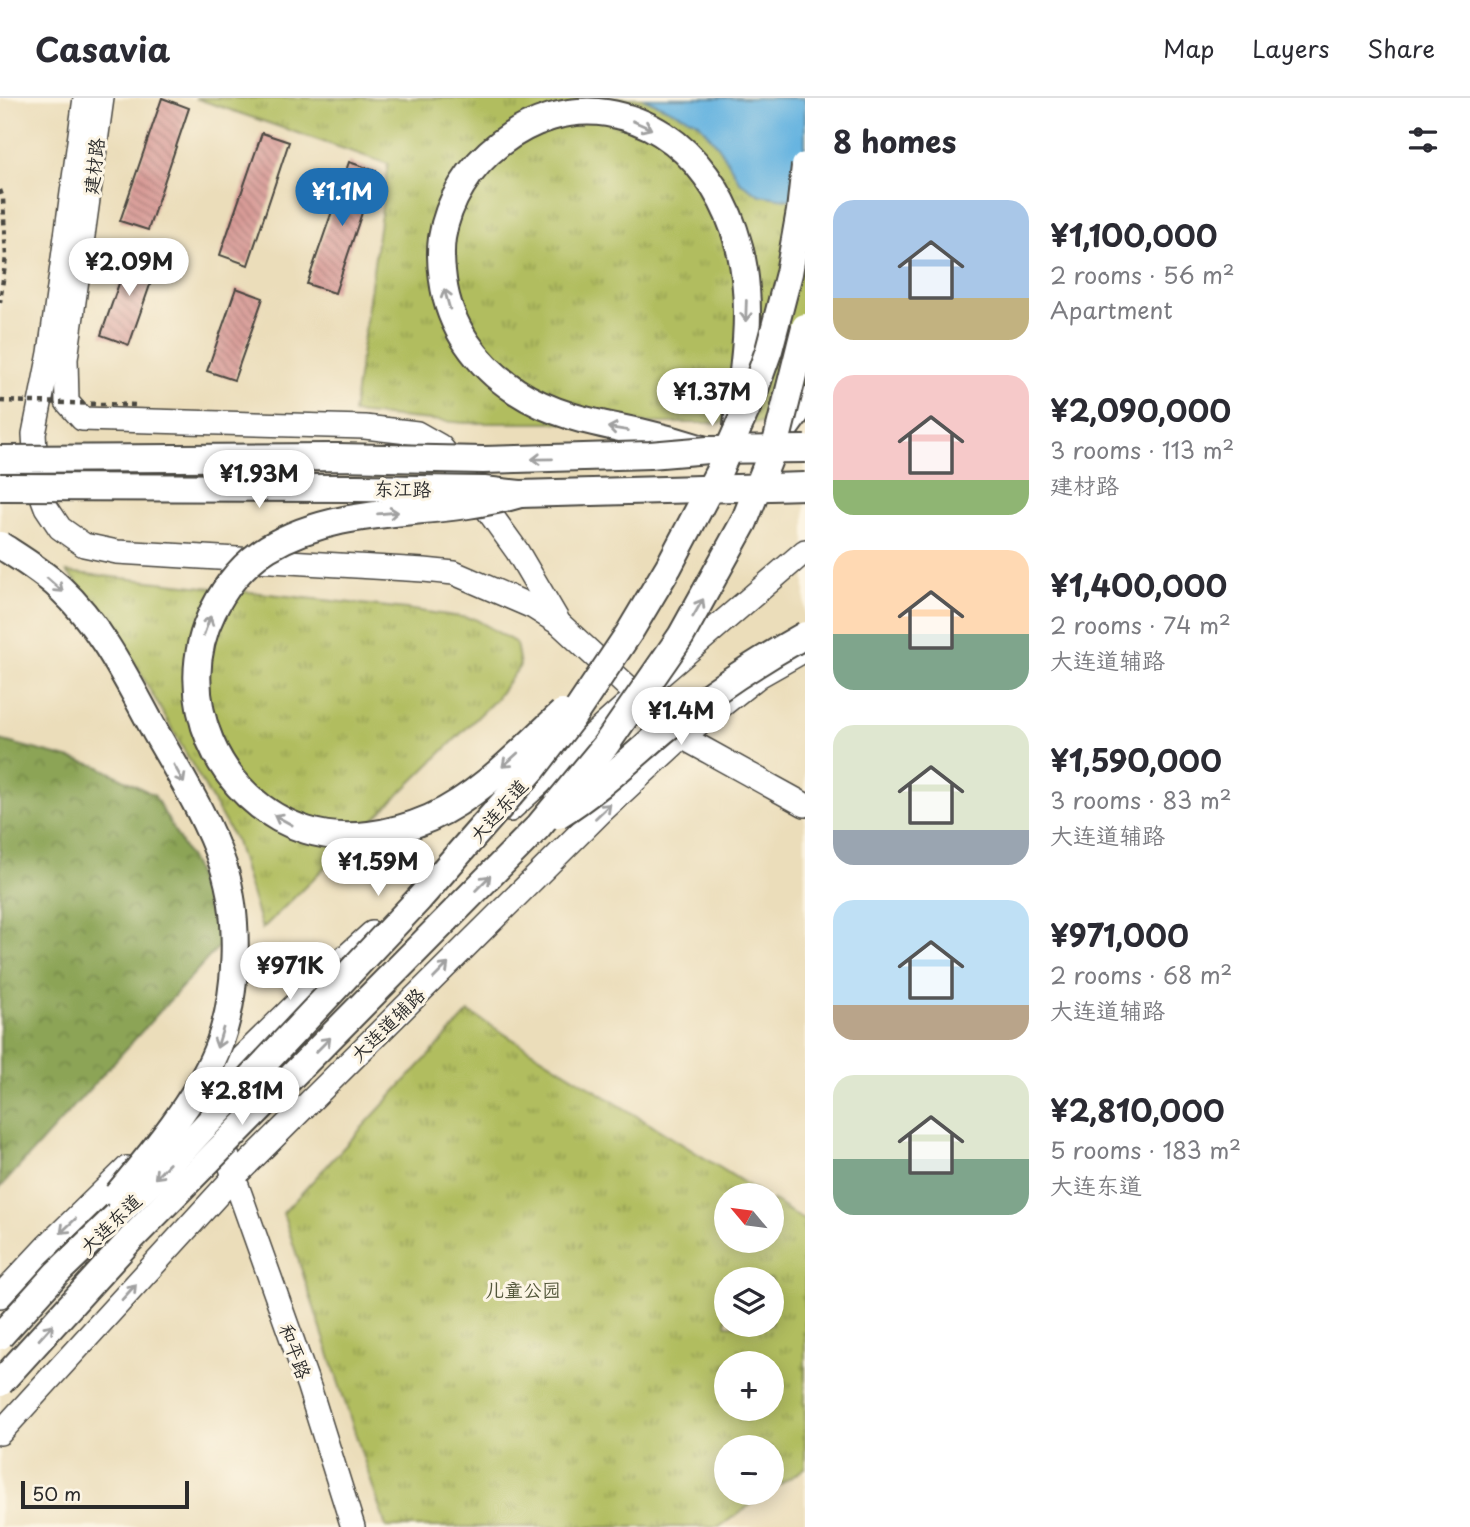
<!DOCTYPE html>
<meta charset="utf-8">
<style>
:root{--surface:#fff;--page:#f2f2f3;--text:#2b2b33;--muted:#7c7c81;--line:#e1e1e2;--accent:#1f6fb2}
body{margin:0;font-family:"Playpen Sans","LXGW WenKai TC",sans-serif;background:var(--page);color:var(--text);height:100vh;display:flex;flex-direction:column;font-size:26px;white-space:nowrap}
*{box-sizing:border-box;margin:0}
p{font-size:23px;color:var(--muted)}
.icon{flex:none;width:38px;height:38px;fill:none;stroke:currentColor;stroke-width:2;stroke-linecap:round;stroke-linejoin:round}
.map{position:relative;flex:1;overflow:hidden}
.drawer{display:flex;flex-direction:column;background:var(--surface);width:665px}
.drawer>*{flex:none}
.needle{width:46px;rotate:299deg}
.controls{position:absolute;left:714px;top:1085px;display:grid;gap:14px}
.controls a{display:grid;place-items:center;width:70px;height:70px;border-radius:50%;background:var(--surface);box-shadow:0 4px 18px #0003;font-size:35px}
.scale{position:absolute;left:21px;bottom:18px;width:168px;box-sizing:border-box;padding-left:7px;border:4px solid #2b2b2b;border-top:0;font-size:19px;line-height:24px;white-space:nowrap;color:#2b2b2b;-webkit-text-stroke:5px #fcf5e5;paint-order:stroke}
.price{position:absolute;translate:-50% -60px;padding:0 16px;border-radius:24px;background:#fff;color:#222;font-size:23px;line-height:46px;filter:drop-shadow(0 2px 4px #0008)}
.price::after{content:'';position:absolute;left:50%;top:42px;width:21px;height:16px;margin-left:-10px;background:inherit;clip-path:polygon(0 0,100% 0,50% 100%)}
.price.on{background:var(--accent);color:#fff}
ul{padding:0;list-style:none}
li{display:flex;align-items:center;gap:21px;height:175px;padding:0 28px}
li span{display:grid;place-items:center;flex:none;width:196px;height:140px;border-radius:21px;color:#555}
li>.icon{margin-inline-start:auto}
span .icon{width:84px;height:84px;fill:#fffc;stroke-width:1}
li b{font-size:30px}
h2{display:flex;justify-content:space-between;align-items:center;height:84px;padding:0 28px;font-size:30px}
header{display:flex;align-items:center;gap:42px;box-sizing:border-box;height:98px;padding:0 35px;background:var(--surface);border-bottom:2px solid var(--line)}
header strong{font-size:33px}
nav{display:flex;gap:38px;margin-inline-start:auto;font-size:24px}
main{display:flex;flex:1;min-height:0}
.map>svg:first-child{display:block}
.grass{fill:url(#grass-tufts);stroke:#6e7445;stroke-width:2;fill-rule:evenodd}
.forest{fill:url(#forest-crowns);stroke:#5c6840;stroke-width:2}
.water{fill:#66b4e0;stroke:#487086;stroke-width:2}
.building{fill:url(#building-back-hatch)}
.lines{fill:none;stroke-linecap:round;stroke-linejoin:round}
.tertiary-casing{stroke:#484640;stroke-width:26}
.secondary-casing{stroke:#484640;stroke-width:30}
.path{stroke:#484640;stroke-width:4.5;stroke-dasharray:5 5;stroke-linecap:butt}
.tertiary{stroke:#fff;stroke-width:23}
.secondary{stroke:#fff;stroke-width:26}
.secondary-bridge-casing{stroke:#484640;stroke-width:30;stroke-linecap:butt}
.path-bridge{stroke:#484640;stroke-width:4.5;stroke-dasharray:5 5;stroke-linecap:butt}
.secondary-bridge{stroke:#fff;stroke-width:26}
.oneway{stroke:#a0a0a0}
.labels{text-anchor:middle;dominant-baseline:central;stroke-width:6;stroke-linejoin:round;paint-order:stroke}
.street-label{font-size:19px;fill:#2b2b2b;stroke:#fcf5e5}
.park-label{font-size:19px;fill:#53573b;stroke:#fcf5e5}
</style>
<header>
<strong>Casavia</strong>
<nav><a>Map</a><a>Layers</a><a>Share</a></nav>
</header>
<main>
<div class="map">
<svg width="805" height="1429" viewBox="0 0 805 1429">
<defs>
<pattern id="grass-tufts" width="24" height="20" patternUnits="userSpaceOnUse" patternTransform="scale(1.75)"><rect width="24" height="20" fill="#b1bd5f"/><path d="M3 7l-1-3M5 7V3M7 7l1-3M15 17l-1-3M17 17v-4M19 17l1-3" fill="none" stroke="#909a4f"/></pattern>
<pattern id="forest-crowns" width="20" height="18" patternUnits="userSpaceOnUse" patternTransform="scale(1.75)"><rect width="20" height="18" fill="#8ca456"/><path d="M2 6a3 3 0 1 1 6 0M12 15a3 3 0 1 1 6 0" fill="none" stroke="#738647"/></pattern>
<pattern id="building-back-hatch" width="6" height="6" patternUnits="userSpaceOnUse" patternTransform="scale(1.75)"><rect width="6" height="6" fill="#d89b97"/><path d="M-1 5l2 2M0 0l6 6M5-1l2 2" fill="none" stroke="#af7f7b"/></pattern>
</defs>
<rect width="100%" height="100%" fill="#fcf5e5"/>
<filter id="ink" filterUnits="userSpaceOnUse"><feTurbulence type="fractalNoise" baseFrequency=".0143" numOctaves="2"/><feDisplacementMap in="SourceGraphic" scale="14" xChannelSelector="R" yChannelSelector="G"/><feConvolveMatrix kernelMatrix="1 2 1 2 8 2 1 2 1" color-interpolation-filters="sRGB"/></filter>
<filter id="wash" filterUnits="userSpaceOnUse"><feTurbulence type="fractalNoise" baseFrequency=".00686" numOctaves="4" result="noise"/><feDisplacementMap in="SourceGraphic" scale="28" xChannelSelector="R" yChannelSelector="G"/><feGaussianBlur stdDeviation="1.57" result="paint"/><feColorMatrix in="noise" values="0 0 0 0 0 0 0 0 0 0 0 0 0 0 0 0 0 1.4 0 .05"/><feComposite in="paint" operator="in"/></filter>
<g filter="url(#wash)">
<rect width="100%" height="100%" fill="#ebddba"/>
<g class="grass">
<path d="M195 0H805V325H465L353 315 388 66Z"/>
<path d="M67 474 406 511 475 521 516 545 520 568 495 602 262 831 236 744 112 525Z"/>
<path d="M469 914 764 1097H726V1143H772V1102L805 1123V1370L772 1392V1349H726V1395H767L719 1429H386L283 1115ZM772 1181V1227H726V1181ZM726 1265H772V1311H726Z"/>
</g>
<path class="forest" d="M0 642 98 668 154 697 194 768 220 847 0 1090Z"/>
<path class="water" d="M643 0H805V104L760 97 740 84 719 49 698 24Z"/>
<g id="blocks">
<g class="building">
<path d="M162 0 189 10 148 132 120 123Z"/>
<path d="M262 35 289 44 248 167 220 157Z"/>
<path d="M349 64 376 73 335 195 307 186Z"/>
<path d="M130 154 158 164 129 247 101 237Z"/>
<path d="M236 190 263 200 234 282 207 273Z"/>
</g>
</g>
</g>
<g filter="url(#ink)">
<use href="#blocks" fill-opacity="0" stroke="#484640" stroke-width="2"/>
<g class="lines">
<g class="tertiary-casing">
<g id="tertiary">
<path d="M85 0 50 255 34 336 37 385 46 409 60 430 84 447 117 454 424 472 454 475 533 509 560 526 682 639 805 707"/>
<path d="M102 0 66 261 67 304 82 321 365 329 417 335 440 348 453 364 517 453 557 521"/>
<path d="M661 577 805 453"/>
<path d="M510 712 625 608"/>
<path d="M195 1005 331 872 372 835"/>
<path d="M219 1031 234 1079 309 1289 353 1429"/>
<path d="M0 1198 48 1147 127 1070"/>
<path d="M0 1335 234 1079 600 715 682 639 759 578 805 552"/>
</g>
</g>
<g class="secondary-casing">
<g id="secondary">
<path d="M778 340 805 303"/>
<path d="M706 352C684 345 662 339 640 334 596 325 554 318 516 293 477 267 449 229 443 182 441 168 440 154 442 140 453 66 531 3 607 15 691 28 741 111 746 191 750 236 741 283 737 328"/>
</g>
</g>
<path class="path" d="M0 92 3 101 6 159 0 204"/>
<use href="#tertiary" class="tertiary"/>
<use href="#secondary" class="secondary"/>
<g class="secondary-bridge-casing">
<g id="secondary-bridge">
<path d="M0 361 337 359 483 362 650 357 708 352 805 351"/>
<path d="M0 389 356 390 484 392 520 396 805 388"/>
<path d="M520 396C436 421 345 404 268 450 244 465 226 487 213 513 171 597 217 704 306 732 346 745 393 736 430 720 481 697 522 652 562 615"/>
<path d="M0 447C20 460 42 473 60 490 103 530 128 584 156 635 180 677 207 720 223 767 241 821 238 901 216 954 195 1004 152 1055 117 1097"/>
<path d="M558 717C597 693 628 663 663 633 707 596 755 565 805 537"/>
<path d="M0 1238 57 1175 162 1074 419 801 533 671 572 620 629 535 669 468 718 375 754 294 769 252 789 175 800 113 805 68"/>
<path d="M0 1285 130 1142 538 729 605 648 681 538 744 424 777 341 805 229"/>
</g>
</g>
<path class="path-bridge" d="M0 303 136 307"/>
<use href="#secondary-bridge" class="secondary-bridge"/>
</g>
<defs><path id="oneway-shaft" d="M-6 0H5M1.5-3L5.5 0L1.5 3" fill="none" stroke-width="1.6" stroke-linecap="round" stroke-linejoin="round" transform="scale(1.75)"/></defs>
<g class="oneway">
<use href="#oneway-shaft" transform="translate(642 27) rotate(24)"/>
<use href="#oneway-shaft" transform="translate(447 201) rotate(-106)"/>
<use href="#oneway-shaft" transform="translate(746 213) rotate(92)"/>
<use href="#oneway-shaft" transform="translate(618 331) rotate(-171)"/>
<use href="#oneway-shaft" transform="translate(542 361) rotate(179)"/>
<use href="#oneway-shaft" transform="translate(388 415) rotate(-5)"/>
<use href="#oneway-shaft" transform="translate(55 487) rotate(41)"/>
<use href="#oneway-shaft" transform="translate(698 510) rotate(-60)"/>
<use href="#oneway-shaft" transform="translate(207 528) rotate(-70)"/>
<use href="#oneway-shaft" transform="translate(510 662) rotate(138)"/>
<use href="#oneway-shaft" transform="translate(179 676) rotate(61)"/>
<use href="#oneway-shaft" transform="translate(603 713) rotate(-44)"/>
<use href="#oneway-shaft" transform="translate(283 722) rotate(-151)"/>
<use href="#oneway-shaft" transform="translate(483 785) rotate(-45)"/>
<use href="#oneway-shaft" transform="translate(441 873) rotate(-45)"/>
<use href="#oneway-shaft" transform="translate(220 940) rotate(107)"/>
<use href="#oneway-shaft" transform="translate(323 947) rotate(-45)"/>
<use href="#oneway-shaft" transform="translate(162 1073) rotate(134)"/>
<use href="#oneway-shaft" transform="translate(68 1128) rotate(136)"/>
<use href="#oneway-shaft" transform="translate(129 1194) rotate(-48)"/>
<use href="#oneway-shaft" transform="translate(46 1234) rotate(-48)"/>
</g>
</g>
<g class="labels">
<g class="street-label">
<text transform="translate(93 68) rotate(-83)">建材路</text>
<text transform="translate(403 390) rotate(1)">东江路</text>
<text transform="translate(498 712) rotate(-49)">大连东道</text>
<text transform="translate(387 926) rotate(-45)">大连道辅路</text>
<text transform="translate(110 1125) rotate(-44)">大连东道</text>
<text transform="translate(296 1253) rotate(70)">和平路</text>
</g>
<g class="park-label">
<text x="523" y="1191">儿童公园</text>
</g>
</g>
</svg>
<div class="controls">
<a><svg class="needle" viewBox="-14 -14 28 28"><path d="M0-13l5 13h-10z" fill="#e53935"/><path d="M0 13l5-13h-10z" fill="#7c7c81"/></svg></a>
<a><svg class="icon" aria-label="layers" viewBox="0 0 24 24"><path d="M12 4l9 5-9 5-9-5zM3 14l9 5 9-5"/></svg></a>
<a>+</a>
<a>−</a>
</div>
<div class="scale">50 m</div>
<b class="price on" style="left:342px;top:130px">¥1.1M</b>
<b class="price" style="left:129px;top:200px">¥2.09M</b>
<b class="price" style="left:712px;top:330px">¥1.37M</b>
<b class="price" style="left:259px;top:412px">¥1.93M</b>
<b class="price" style="left:681px;top:649px">¥1.4M</b>
<b class="price" style="left:378px;top:800px">¥1.59M</b>
<b class="price" style="left:290px;top:904px">¥971K</b>
<b class="price" style="left:242px;top:1029px">¥2.81M</b>
</div>
<section class="drawer">
<h2>8 homes<svg class="icon" aria-label="filters" viewBox="0 0 24 24"><path d="M4 7h16M4 17h16"/><circle cx="9" cy="7" r="2"/><circle cx="15" cy="17" r="2"/></svg></h2>
<ul>
<li><span style="background:linear-gradient(#a9c7e8 70%,#c2b280 0)"><svg class="icon" aria-label="home" viewBox="0 0 24 24"><path d="M3 11l9-7 9 7M6 9v11h12V9"/></svg></span><div><b>¥1,100,000</b><p>2 rooms · 56 m²</p><p>Apartment</p></div></li>
<li><span style="background:linear-gradient(#f6c9c9 75%,#8fb573 0)"><svg class="icon" aria-label="home" viewBox="0 0 24 24"><path d="M3 11l9-7 9 7M6 9v11h12V9"/></svg></span><div><b>¥2,090,000</b><p>3 rooms · 113 m²</p><p>建材路</p></div></li>
<li><span style="background:linear-gradient(#ffd9b3 60%,#7fa58c 0)"><svg class="icon" aria-label="home" viewBox="0 0 24 24"><path d="M3 11l9-7 9 7M6 9v11h12V9"/></svg></span><div><b>¥1,400,000</b><p>2 rooms · 74 m²</p><p>大连道辅路</p></div></li>
<li><span style="background:linear-gradient(#dfe7d0 75%,#9aa5b1 0)"><svg class="icon" aria-label="home" viewBox="0 0 24 24"><path d="M3 11l9-7 9 7M6 9v11h12V9"/></svg></span><div><b>¥1,590,000</b><p>3 rooms · 83 m²</p><p>大连道辅路</p></div></li>
<li><span style="background:linear-gradient(#bfe0f5 75%,#b9a48a 0)"><svg class="icon" aria-label="home" viewBox="0 0 24 24"><path d="M3 11l9-7 9 7M6 9v11h12V9"/></svg></span><div><b>¥971,000</b><p>2 rooms · 68 m²</p><p>大连道辅路</p></div></li>
<li><span style="background:linear-gradient(#dfe7d0 60%,#7fa58c 0)"><svg class="icon" aria-label="home" viewBox="0 0 24 24"><path d="M3 11l9-7 9 7M6 9v11h12V9"/></svg></span><div><b>¥2,810,000</b><p>5 rooms · 183 m²</p><p>大连东道</p></div></li>
</ul>
</section>
</main>
